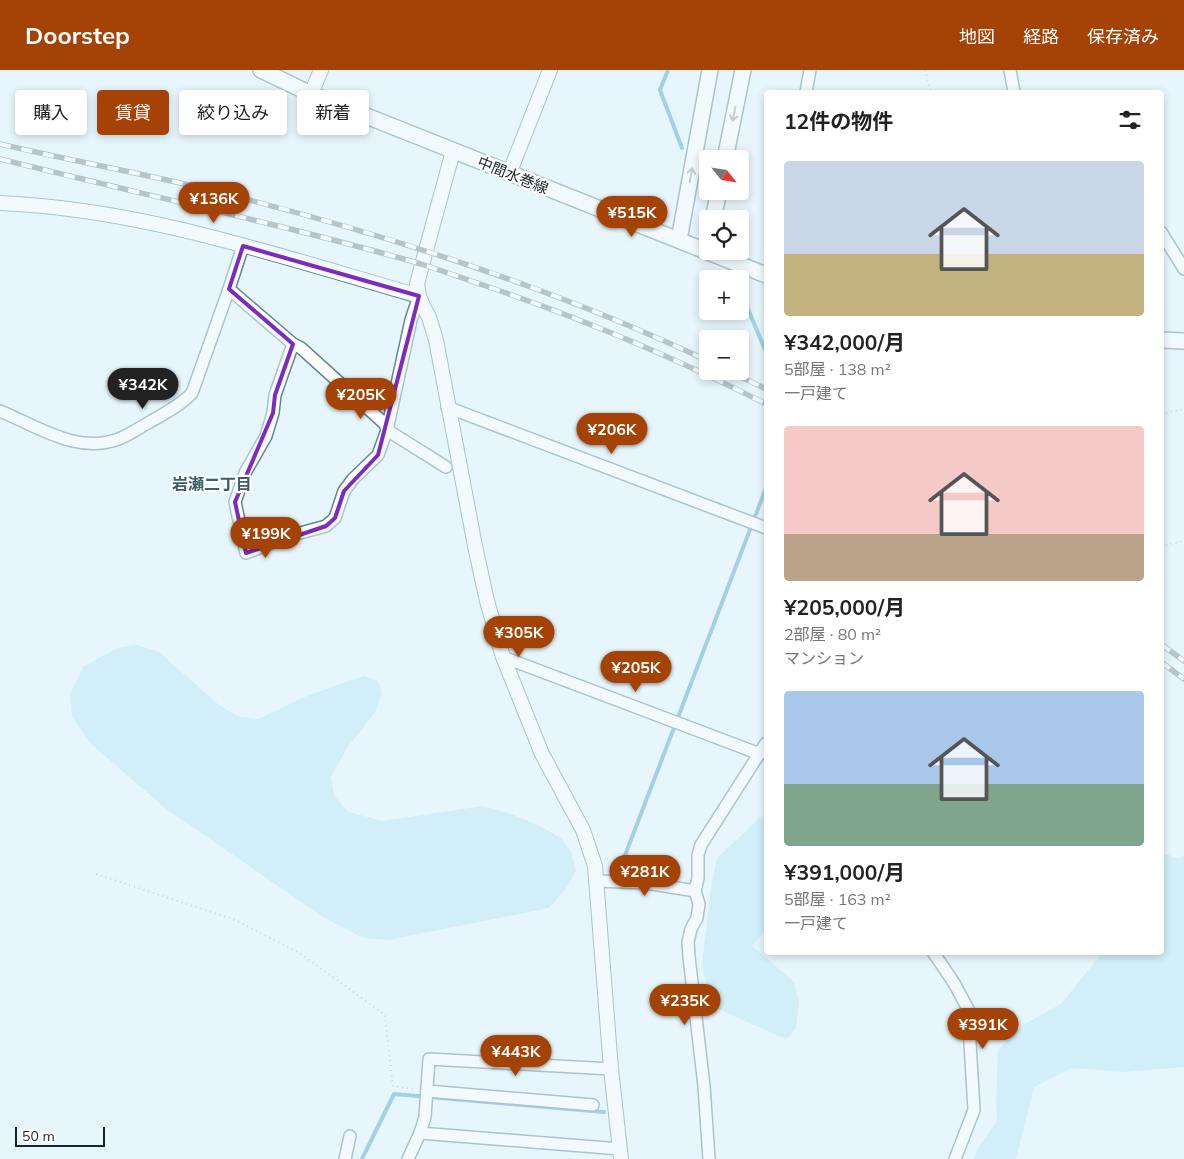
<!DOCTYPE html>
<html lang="ja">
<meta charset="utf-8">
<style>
:root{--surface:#fff;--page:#f6f6f6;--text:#222;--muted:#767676;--accent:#a54306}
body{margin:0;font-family:Mulish,"Noto Sans JP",sans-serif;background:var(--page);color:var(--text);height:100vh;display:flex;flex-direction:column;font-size:19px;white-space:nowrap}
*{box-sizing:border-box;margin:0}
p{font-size:16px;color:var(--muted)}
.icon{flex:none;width:28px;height:28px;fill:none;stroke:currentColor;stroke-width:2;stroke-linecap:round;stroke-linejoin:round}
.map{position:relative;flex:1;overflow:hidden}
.sheet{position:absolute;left:764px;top:20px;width:400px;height:865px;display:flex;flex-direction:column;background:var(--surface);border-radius:5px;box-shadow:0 2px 8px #0003}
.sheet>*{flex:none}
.top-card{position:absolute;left:15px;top:20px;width:475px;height:45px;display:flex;gap:10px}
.needle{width:32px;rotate:120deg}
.fabs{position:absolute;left:699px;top:80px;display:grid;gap:10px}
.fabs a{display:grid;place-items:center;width:50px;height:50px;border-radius:5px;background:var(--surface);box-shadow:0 2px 8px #0003;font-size:25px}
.scale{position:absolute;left:15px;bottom:12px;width:90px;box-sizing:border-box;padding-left:5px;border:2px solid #17252b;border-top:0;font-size:14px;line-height:18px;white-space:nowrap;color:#17252b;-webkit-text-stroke:4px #fff;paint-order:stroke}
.price{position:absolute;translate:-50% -42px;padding:0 11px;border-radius:18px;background:var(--accent);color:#fff;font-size:16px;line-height:32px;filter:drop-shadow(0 1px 2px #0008)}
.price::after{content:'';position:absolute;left:50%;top:30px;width:15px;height:11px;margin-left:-8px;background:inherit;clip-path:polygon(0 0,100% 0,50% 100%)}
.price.active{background:#222;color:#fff}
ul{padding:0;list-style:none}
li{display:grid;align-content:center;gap:10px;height:265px;padding:0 20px}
li span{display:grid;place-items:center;height:155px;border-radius:5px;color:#555}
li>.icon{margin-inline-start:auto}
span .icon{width:90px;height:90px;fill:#fffc;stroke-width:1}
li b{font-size:21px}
h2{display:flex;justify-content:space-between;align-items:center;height:60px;padding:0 20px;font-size:21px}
.pill{padding:0 18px;border-radius:5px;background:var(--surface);box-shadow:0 2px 8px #0003;font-size:18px;line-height:45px}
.pill.active{background:var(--accent);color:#fff}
header{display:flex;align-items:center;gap:30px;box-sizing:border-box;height:70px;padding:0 25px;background:var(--accent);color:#fff}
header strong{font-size:24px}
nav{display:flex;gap:28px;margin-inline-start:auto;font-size:18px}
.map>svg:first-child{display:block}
.green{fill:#b6e4f7}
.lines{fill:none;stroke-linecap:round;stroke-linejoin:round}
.stream{stroke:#54a3c0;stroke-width:4}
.minor-casing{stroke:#638694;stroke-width:14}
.tertiary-casing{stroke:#638694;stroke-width:16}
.secondary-casing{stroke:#638694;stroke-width:18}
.path{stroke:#a3b2b8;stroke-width:2;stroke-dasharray:1 4;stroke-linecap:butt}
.minor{stroke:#fff;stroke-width:11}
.tertiary{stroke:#fff;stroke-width:14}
.secondary{stroke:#fff;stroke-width:15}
.rail-casing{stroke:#7b898f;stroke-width:5.5}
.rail{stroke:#fff;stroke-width:4;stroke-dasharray:11;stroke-linecap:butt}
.oneway{stroke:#979da0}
.marked{fill:none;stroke:#7b2cbf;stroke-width:4;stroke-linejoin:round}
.labels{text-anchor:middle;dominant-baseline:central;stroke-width:4.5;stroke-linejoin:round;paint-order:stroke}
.street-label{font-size:15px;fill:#17252b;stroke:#fff}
.neighbourhood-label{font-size:16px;font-weight:bold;fill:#3c5d6a;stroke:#fff}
</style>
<header>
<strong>Doorstep</strong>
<nav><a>地図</a><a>経路</a><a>保存済み</a></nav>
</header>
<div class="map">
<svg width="1184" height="1089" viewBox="0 0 1184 1089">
<rect width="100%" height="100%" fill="#e7f6fc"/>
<g class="green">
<path d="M137 575 159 582 219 635 239 647 258 649 309 625 364 606 378 611 382 623 376 641 347 678 331 707 334 726 349 742 382 751 483 736 511 744 542 757 562 769 571 782 576 800 566 819 549 838 388 870 363 868 323 847 165 738 90 673 72 647 70 624 84 596 120 577Z"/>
<path d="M766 742V861L752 876 794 912 799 932 796 959 786 969 711 936 702 895 711 818 717 788Z"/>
<path d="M1161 782 1178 789 1184 786V997L1126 1002 1072 998 1034 1017 1016 1089H974L977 1079 997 1052 996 1032 998 980 1021 956 1061 934 1102 883 1161 882Z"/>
</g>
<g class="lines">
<g class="stream">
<path d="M668 0 660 20 682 78"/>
<path d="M740 220 766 282"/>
<path d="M619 801 766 418"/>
<path d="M362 1089 394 1024 604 1042"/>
</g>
<g class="minor-casing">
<g id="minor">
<path d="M1010 0 1014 22"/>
<path d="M806 22 810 0"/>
<path d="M1161 162 1184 199"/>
<path d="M229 219 293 274 275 325 273 343 266 366 245 403 235 432 246 483 293 465 326 456 335 448 344 421 353 409 378 385 387 360 411 250 419 226"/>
<path d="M293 274 301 278 385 354 387 360 446 397"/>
<path d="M447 337 766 458"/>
<path d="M0 341C37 356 79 386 121 368 130 364 139 358 148 353 163 344 180 336 192 323L229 219 243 176"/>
<path d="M503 587 760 684"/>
<path d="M598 811 646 813 695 821"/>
<path d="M933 882 954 913 968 939 974 1040 955 1089"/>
<path d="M427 1021 593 1035"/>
<path d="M420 1063 620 1079"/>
<path d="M345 1089 350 1066"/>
<path d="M408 1089 420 1063 425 1047 429 989 611 999"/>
<path d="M709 1089 704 1016 689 887 688 872 691 859 697 848 699 834 695 821 698 808V785L701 775 766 673"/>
</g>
</g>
<g class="tertiary-casing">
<g id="tertiary">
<path d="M311 24 321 0"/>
<path d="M453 81 422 195 417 214 419 226 423 236 429 247 436 270 475 476 487 531 503 587 542 684 583 760 595 796 611 999 621 1089"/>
<path d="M509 104 550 0"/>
<path d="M0 133C144 139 282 187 419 226"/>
</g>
</g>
<g class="secondary-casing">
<g id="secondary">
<path d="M261 0 311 24 766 205"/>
<path d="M725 89 743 0"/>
<path d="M713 149 719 121"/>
<path d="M679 170 710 0"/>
<path d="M1161 270 1184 271"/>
</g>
</g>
<g class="path">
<path d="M925 0 931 22"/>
<path d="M1161 344 1184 339"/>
<path d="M1161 476 1184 471"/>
<path d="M96 804 235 850 301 884 385 945 393 1016 415 1019"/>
</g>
<use href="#minor" class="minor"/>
<use href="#tertiary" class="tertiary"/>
<use href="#secondary" class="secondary"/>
<g class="rail-casing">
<g id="rail">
<path d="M0 74C72 91 146 104 218 122 385 164 552 217 708 291"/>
<path d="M0 89C140 124 282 154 421 194 443 201 465 209 486 216 583 249 676 288 766 334"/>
<path d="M729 301 766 319"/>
<path d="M1161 574 1184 591"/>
<path d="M1161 592 1184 609"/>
</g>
</g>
<use href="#rail" class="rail"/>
</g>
<defs><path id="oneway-shaft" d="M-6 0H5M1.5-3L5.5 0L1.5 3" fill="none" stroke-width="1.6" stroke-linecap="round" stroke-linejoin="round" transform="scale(1.25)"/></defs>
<g class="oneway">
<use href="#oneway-shaft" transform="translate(734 44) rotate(101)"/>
<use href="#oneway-shaft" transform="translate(691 105) rotate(-80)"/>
</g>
<path d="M0 0H1184V1089H0ZM243 176 419 226 378 385 344 421 335 448 326 456 246 483 235 432 273 343 275 325 293 274 229 219Z" fill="#e7f6fc" fill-opacity=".55" fill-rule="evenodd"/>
<path class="marked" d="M243 176 419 226 378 385 344 421 335 448 326 456 246 483 235 432 273 343 275 325 293 274 229 219Z"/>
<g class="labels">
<g class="street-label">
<text transform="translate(513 105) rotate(22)">中間水巻線</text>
</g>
<g class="neighbourhood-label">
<text x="212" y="414">岩瀬二丁目</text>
</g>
</g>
</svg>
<div class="fabs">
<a><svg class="needle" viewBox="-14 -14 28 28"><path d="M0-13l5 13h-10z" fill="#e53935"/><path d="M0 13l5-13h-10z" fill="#767676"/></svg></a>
<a><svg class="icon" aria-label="locate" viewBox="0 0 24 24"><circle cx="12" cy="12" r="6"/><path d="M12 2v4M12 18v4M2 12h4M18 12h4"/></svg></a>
<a>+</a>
<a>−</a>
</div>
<div class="scale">50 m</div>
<b class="price" style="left:214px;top:154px">¥136K</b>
<b class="price" style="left:632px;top:168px">¥515K</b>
<b class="price active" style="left:143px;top:340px">¥342K</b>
<b class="price" style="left:361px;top:350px">¥205K</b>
<b class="price" style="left:612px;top:385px">¥206K</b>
<b class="price" style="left:266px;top:489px">¥199K</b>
<b class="price" style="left:519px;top:588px">¥305K</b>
<b class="price" style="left:636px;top:623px">¥205K</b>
<b class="price" style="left:645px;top:827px">¥281K</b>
<b class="price" style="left:685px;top:956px">¥235K</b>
<b class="price" style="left:983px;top:980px">¥391K</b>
<b class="price" style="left:516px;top:1007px">¥443K</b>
<div class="top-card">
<a class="pill">購入</a>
<a class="pill active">賃貸</a>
<a class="pill">絞り込み</a>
<a class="pill">新着</a>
</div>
<section class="sheet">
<h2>12件の物件<svg class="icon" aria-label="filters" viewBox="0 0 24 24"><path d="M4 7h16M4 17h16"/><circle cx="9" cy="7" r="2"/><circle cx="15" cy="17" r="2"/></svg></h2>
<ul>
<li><span style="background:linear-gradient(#c9d6e8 60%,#c2b280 0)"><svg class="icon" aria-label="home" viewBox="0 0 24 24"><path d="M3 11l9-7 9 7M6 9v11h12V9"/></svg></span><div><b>¥342,000/月</b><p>5部屋 · 138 m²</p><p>一戸建て</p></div></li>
<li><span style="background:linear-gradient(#f6c9c9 70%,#b9a48a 0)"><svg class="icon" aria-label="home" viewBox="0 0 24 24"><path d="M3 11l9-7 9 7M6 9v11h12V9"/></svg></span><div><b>¥205,000/月</b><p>2部屋 · 80 m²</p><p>マンション</p></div></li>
<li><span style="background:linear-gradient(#a9c7e8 60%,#7fa58c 0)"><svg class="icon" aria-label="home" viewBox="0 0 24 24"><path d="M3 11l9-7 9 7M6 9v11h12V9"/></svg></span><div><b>¥391,000/月</b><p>5部屋 · 163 m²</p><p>一戸建て</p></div></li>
</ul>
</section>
</div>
